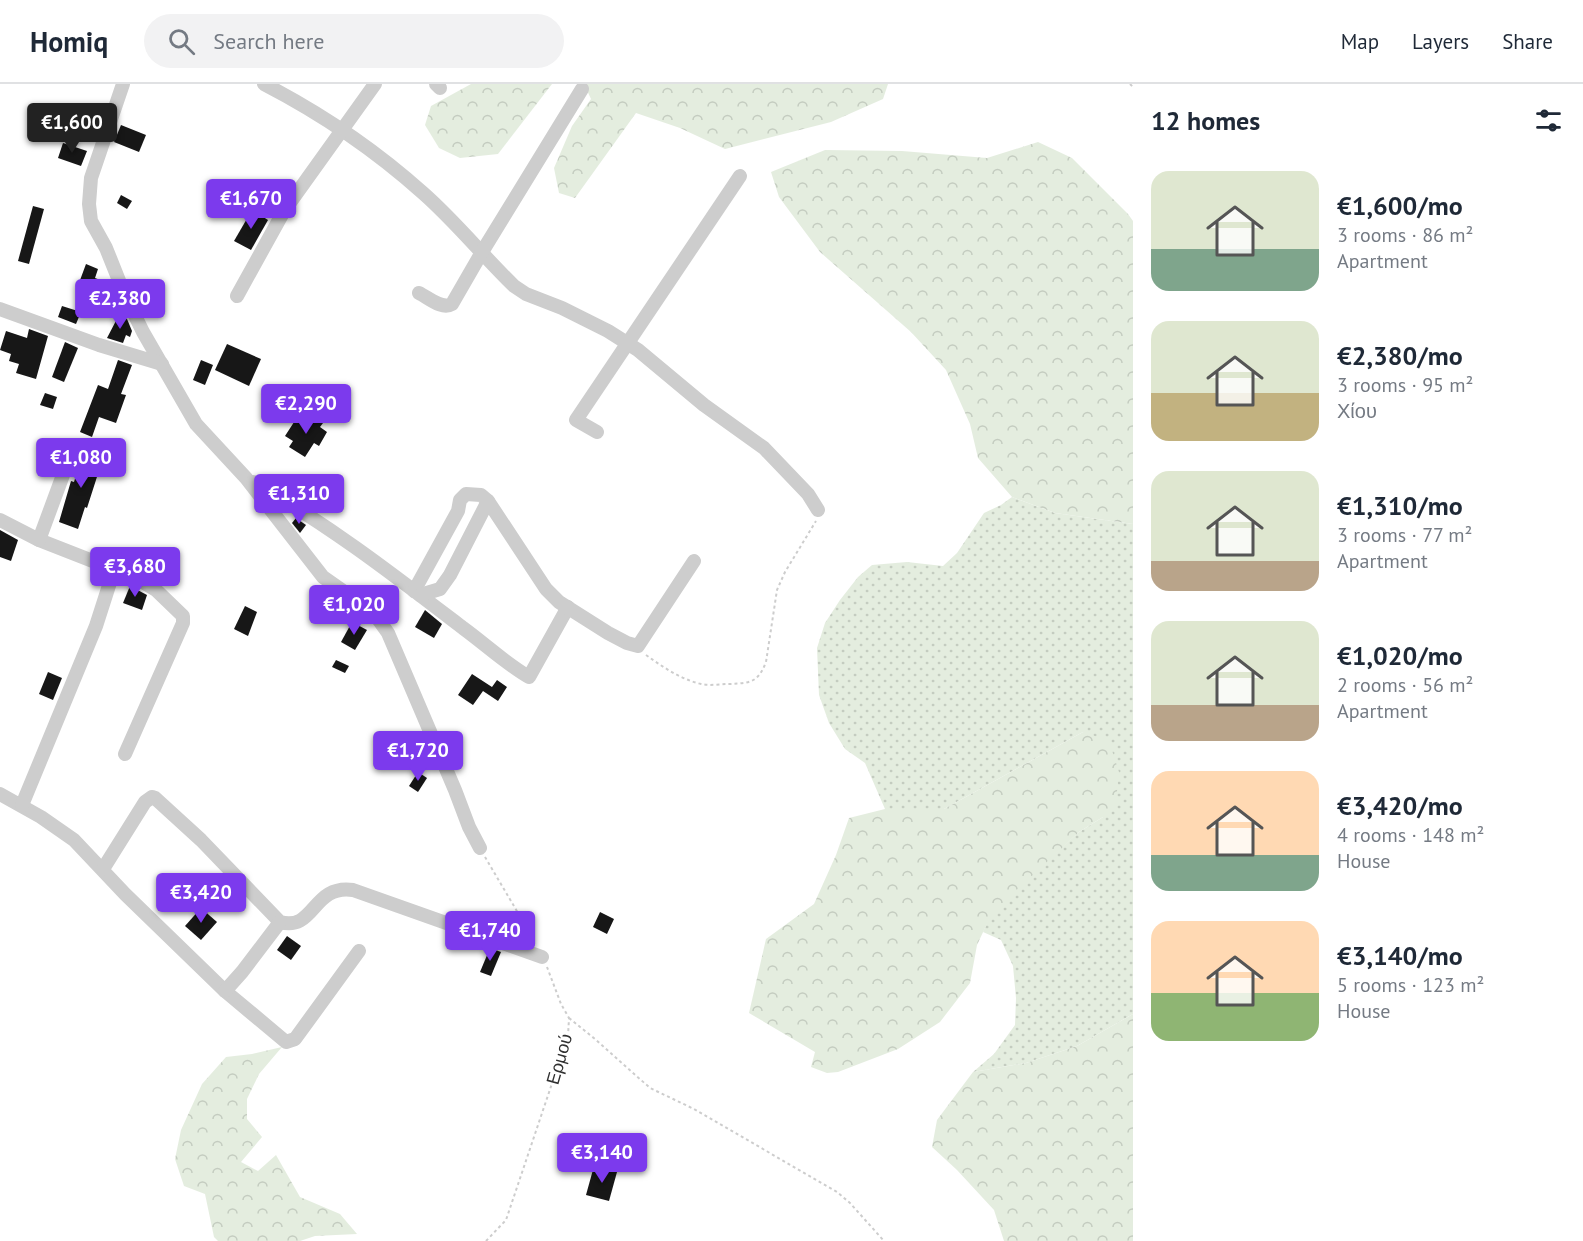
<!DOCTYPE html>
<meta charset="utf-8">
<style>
:root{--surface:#fff;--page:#f2f2f3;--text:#1f2937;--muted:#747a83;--line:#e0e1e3;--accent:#7c3aed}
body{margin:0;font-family:"PT Sans",sans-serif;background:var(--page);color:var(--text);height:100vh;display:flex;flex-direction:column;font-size:22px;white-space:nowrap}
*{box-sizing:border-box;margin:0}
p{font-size:20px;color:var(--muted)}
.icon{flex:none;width:33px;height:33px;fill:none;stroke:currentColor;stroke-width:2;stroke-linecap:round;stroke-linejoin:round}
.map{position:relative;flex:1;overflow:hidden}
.sheet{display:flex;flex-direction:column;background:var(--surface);width:450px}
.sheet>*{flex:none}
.price{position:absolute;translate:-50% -51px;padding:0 14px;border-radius:6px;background:var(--accent);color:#fff;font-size:20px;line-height:39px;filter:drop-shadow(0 2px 3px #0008)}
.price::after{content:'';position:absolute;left:50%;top:36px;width:18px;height:14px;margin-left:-9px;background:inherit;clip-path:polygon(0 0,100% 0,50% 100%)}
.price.active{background:#222;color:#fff}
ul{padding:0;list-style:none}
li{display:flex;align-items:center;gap:18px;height:150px;padding:0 18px}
li span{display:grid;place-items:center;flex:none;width:168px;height:120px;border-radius:18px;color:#555}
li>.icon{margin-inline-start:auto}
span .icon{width:72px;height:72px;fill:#fffc;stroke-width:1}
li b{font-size:26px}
h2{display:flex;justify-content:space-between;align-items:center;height:72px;padding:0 18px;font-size:26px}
header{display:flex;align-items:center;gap:36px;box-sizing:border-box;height:84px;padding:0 30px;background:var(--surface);border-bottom:2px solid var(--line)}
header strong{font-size:28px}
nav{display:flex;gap:33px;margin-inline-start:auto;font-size:21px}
.search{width:420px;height:54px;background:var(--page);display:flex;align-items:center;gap:15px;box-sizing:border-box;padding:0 21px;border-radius:33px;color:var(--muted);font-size:22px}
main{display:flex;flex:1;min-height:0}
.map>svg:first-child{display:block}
.grass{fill:url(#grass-dots)}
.forest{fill:url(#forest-crowns)}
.building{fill:#171717}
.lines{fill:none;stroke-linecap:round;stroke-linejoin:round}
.path{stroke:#cdcdcd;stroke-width:2;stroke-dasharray:3 3;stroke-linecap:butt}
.minor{stroke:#cdcdcd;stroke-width:14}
.labels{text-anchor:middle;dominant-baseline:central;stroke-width:6;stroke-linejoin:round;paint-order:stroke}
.street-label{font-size:18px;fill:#303030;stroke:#fff}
</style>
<header>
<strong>Homiq</strong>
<div class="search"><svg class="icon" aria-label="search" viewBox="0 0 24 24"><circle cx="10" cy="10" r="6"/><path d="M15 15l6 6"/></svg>Search here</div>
<nav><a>Map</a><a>Layers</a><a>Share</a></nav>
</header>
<main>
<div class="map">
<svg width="1133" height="1157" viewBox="0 0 1133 1157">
<defs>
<pattern id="grass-dots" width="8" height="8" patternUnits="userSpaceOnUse" patternTransform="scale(1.5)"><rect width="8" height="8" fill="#e4eddf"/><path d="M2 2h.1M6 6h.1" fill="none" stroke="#c4ccc0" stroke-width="1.8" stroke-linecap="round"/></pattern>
<pattern id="forest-crowns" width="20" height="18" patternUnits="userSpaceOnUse" patternTransform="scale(1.5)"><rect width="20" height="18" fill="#e4eddf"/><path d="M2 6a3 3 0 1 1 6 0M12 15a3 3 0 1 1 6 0" fill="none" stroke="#c4ccc0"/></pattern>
</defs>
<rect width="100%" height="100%" fill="#fff"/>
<path class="grass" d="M1012 413 1055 429 1133 440V930L1077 962 1026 979 973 988 994 970 1015 941 1016 914 1013 882 1001 856 983 848 991 829 1041 782 1079 748 1103 733 1083 648 944 725H885L865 679 845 665 829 639 819 611 817 564 825 539 840 516 858 493 872 481 907 478 943 482 957 469 984 429 1001 421Z"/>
<g class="forest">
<path d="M471 0H552L498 70 460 74 439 64 425 41 431 22Z"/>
<path d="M584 0H888L883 15 831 38 725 65 680 44 636 29 575 114 559 109 554 84 572 42 591 15Z"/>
<path d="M1038 58 1072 74 1128 130 1133 137V440L1055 429 1012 413 978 374 970 340 946 286 911 248 820 168 779 113 771 88 825 66 902 67 987 74Z"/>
<path d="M1083 648 1109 657 1119 688 1116 717 1103 733 1079 748 992 829 977 861 970 899 940 938 898 965 838 988 827 989 811 983 815 968 749 929 766 855 814 820 836 771 849 734 885 725H944Z"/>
<path d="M1133 930V1157H1004L994 1126 957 1086 932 1063 937 1036 973 988 1026 979 1077 962Z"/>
<path d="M282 963 259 990 247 1015V1035L262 1053 241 1078 258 1087 276 1071 300 1113 340 1130 357 1150 315 1152 300 1157H218L214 1153 205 1110 184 1102 175 1075 181 1046 202 1000 226 973 252 970Z"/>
</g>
<g class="building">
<path d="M121 41 146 51 139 68 114 58Z"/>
<path d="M63 59 87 67 81 82 58 74Z"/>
<path d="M121 111 132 117 127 125 117 119Z"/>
<path d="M33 122 44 125 29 180 18 177Z"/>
<path d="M252 126 268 136 251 166 234 157Z"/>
<path d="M86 180 98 185 95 194 111 200 113 207 109 217 76 207Z"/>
<path d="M62 222 81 228 76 240 58 233Z"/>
<path d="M119 231 127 235 132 247 130 253 126 251 123 259 107 254Z"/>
<path d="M29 245 48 252 36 295 16 289 19 280 9 277 11 270 0 266 6 247 27 254Z"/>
<path d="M65 258 78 264 64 298 52 293Z"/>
<path d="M227 260 261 275 249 302 215 286Z"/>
<path d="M118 276 132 281 121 310 126 311 116 339 99 333 92 353 80 348 98 301 108 305Z"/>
<path d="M201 276 213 281 205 301 193 296Z"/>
<path d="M45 309 57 313 53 325 40 321Z"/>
<path d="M308 330 323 339 320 343 327 348 319 362 314 359 305 373 289 363 293 357 285 352 296 335 303 339Z"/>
<path d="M84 365 104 371 87 424 85 423 78 445 59 438 71 397 74 398Z"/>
<path d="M296 434 306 441 300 449 292 439Z"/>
<path d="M0 446 18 456 11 477 0 473Z"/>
<path d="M130 502 147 511 142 526 123 519Z"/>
<path d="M245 522 257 528 248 552 234 545Z"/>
<path d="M425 526 442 540 434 554 415 543Z"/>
<path d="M352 538 367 546 355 566 341 558Z"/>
<path d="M336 576 349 582 345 589 332 583Z"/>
<path d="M48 588 62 594 53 616 39 610Z"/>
<path d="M472 590 492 603 497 596 507 603 498 617 483 607 473 621 458 611Z"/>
<path d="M418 688 427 694 418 708 409 702Z"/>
<path d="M201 824 217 838 201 856 185 842Z"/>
<path d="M600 828 614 835 607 850 593 843Z"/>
<path d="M287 852 301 862 291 876 277 866Z"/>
<path d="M490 864 501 868 491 892 480 888Z"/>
<path d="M594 1082 617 1088 609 1117 586 1111Z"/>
</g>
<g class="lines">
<g class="path">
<path d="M1130 0 1133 3"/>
<path d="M646 571C663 583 680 595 701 600 710 602 720 600 729 600 750 599 758 599 766 578L777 506 785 488 816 437"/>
<path d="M485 773 534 856"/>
<path d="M569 934 595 955 650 1004 694 1025 837 1108 850 1119 884 1157"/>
<path d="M486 1157 506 1136 568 952 569 934 561 920 547 883"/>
</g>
<g class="minor">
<path d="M123 0 91 94 89 120 91 137 106 164 124 209 143 248 196 340 246 394 323 493 373 528 388 549 455 706 469 743 480 764"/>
<path d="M264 0C322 30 375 66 423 109 456 138 483 172 514 202L526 210 562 224 608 247 638 266 704 321 764 364 808 410 818 426"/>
<path d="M436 0 440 4"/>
<path d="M419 209C429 214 442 226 452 220L482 168 582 5"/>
<path d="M237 212 284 127 375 0"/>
<path d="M0 225 99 261 162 280"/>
<path d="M597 348 576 336 740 92"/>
<path d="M253 398C328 440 395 492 463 544 485 560 505 579 529 593L568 523"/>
<path d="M0 436 39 456 136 494 156 506 183 532V539L125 670"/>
<path d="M39 456 63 391"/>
<path d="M414 507 458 427 460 416 466 410 481 411 488 417"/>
<path d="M420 511 440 505 450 491 488 417 546 505 559 518 608 549 627 559 638 562 694 477"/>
<path d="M0 710 41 733 74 756 125 810 225 907 286 958 295 955 359 867"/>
<path d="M22 721 96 542 114 486"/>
<path d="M103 785 145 718 152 713 155 714 201 756 280 838C315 848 312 800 353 806L542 873"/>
<path d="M225 907 242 888 280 838"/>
</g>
</g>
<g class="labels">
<g class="street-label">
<text transform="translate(559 975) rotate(-74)">Ερμού</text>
</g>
</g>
</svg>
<b class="price active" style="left:72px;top:70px">€1,600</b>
<b class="price" style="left:251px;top:146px">€1,670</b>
<b class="price" style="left:120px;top:246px">€2,380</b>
<b class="price" style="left:306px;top:351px">€2,290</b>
<b class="price" style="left:81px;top:405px">€1,080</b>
<b class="price" style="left:299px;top:441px">€1,310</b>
<b class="price" style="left:135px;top:514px">€3,680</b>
<b class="price" style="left:354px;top:552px">€1,020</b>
<b class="price" style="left:418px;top:698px">€1,720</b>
<b class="price" style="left:201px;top:840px">€3,420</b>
<b class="price" style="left:490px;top:878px">€1,740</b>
<b class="price" style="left:602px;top:1100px">€3,140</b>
</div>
<section class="sheet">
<h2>12 homes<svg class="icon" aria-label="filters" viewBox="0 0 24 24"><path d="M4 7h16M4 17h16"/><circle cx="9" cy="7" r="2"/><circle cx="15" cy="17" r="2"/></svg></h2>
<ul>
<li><span style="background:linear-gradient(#dfe7d0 65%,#7fa58c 0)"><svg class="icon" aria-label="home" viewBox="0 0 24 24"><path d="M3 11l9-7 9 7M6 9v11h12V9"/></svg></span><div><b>€1,600/mo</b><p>3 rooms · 86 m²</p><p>Apartment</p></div></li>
<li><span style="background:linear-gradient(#dfe7d0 60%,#c2b280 0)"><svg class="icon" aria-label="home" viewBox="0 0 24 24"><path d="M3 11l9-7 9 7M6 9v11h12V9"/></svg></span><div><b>€2,380/mo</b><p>3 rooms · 95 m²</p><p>Χίου</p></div></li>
<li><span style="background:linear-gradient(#dfe7d0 75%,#b9a48a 0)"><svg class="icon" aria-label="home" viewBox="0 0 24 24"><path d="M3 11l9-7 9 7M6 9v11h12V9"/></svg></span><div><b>€1,310/mo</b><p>3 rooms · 77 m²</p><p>Apartment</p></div></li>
<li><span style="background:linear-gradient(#dfe7d0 70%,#b9a48a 0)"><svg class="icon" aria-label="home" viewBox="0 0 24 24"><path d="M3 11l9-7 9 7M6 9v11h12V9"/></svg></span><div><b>€1,020/mo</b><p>2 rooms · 56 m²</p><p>Apartment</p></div></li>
<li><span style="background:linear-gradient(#ffd9b3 70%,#7fa58c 0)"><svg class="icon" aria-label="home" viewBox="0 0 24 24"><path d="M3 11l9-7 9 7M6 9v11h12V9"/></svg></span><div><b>€3,420/mo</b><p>4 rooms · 148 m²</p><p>House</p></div></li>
<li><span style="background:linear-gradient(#ffd9b3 60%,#8fb573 0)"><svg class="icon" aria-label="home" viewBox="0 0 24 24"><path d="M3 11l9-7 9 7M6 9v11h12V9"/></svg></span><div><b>€3,140/mo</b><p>5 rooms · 123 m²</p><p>House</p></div></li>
</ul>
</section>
</main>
